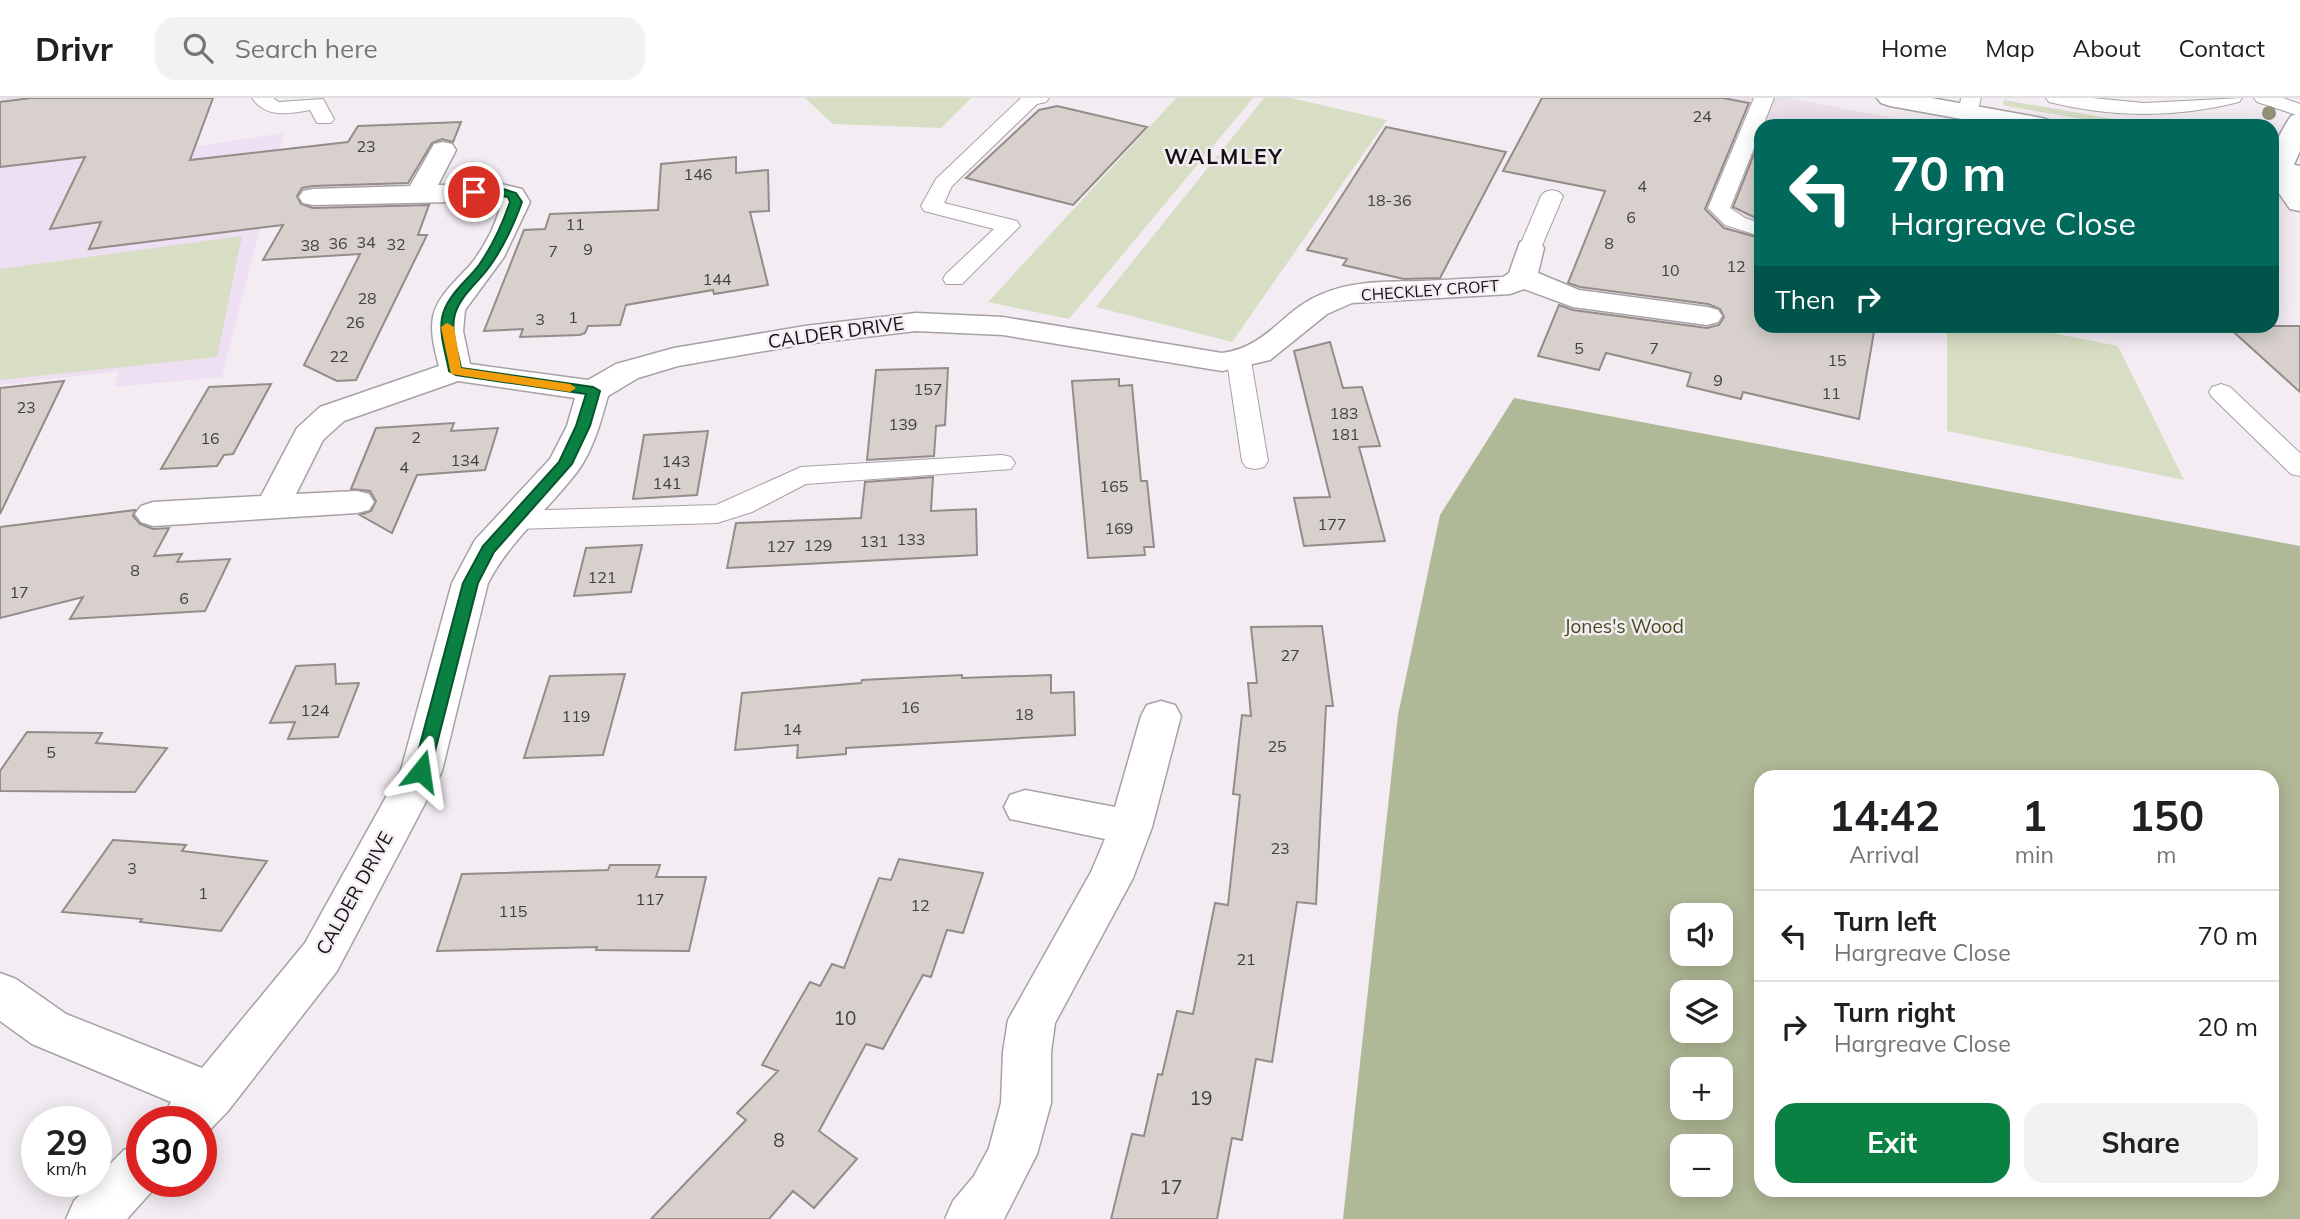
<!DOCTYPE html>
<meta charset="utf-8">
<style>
:root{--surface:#fff;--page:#f2f2f2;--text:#202124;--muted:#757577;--line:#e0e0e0;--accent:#0b8043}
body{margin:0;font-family:Mulish,sans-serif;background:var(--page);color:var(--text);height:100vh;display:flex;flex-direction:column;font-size:26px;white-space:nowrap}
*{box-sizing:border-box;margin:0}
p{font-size:23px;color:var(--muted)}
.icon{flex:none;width:38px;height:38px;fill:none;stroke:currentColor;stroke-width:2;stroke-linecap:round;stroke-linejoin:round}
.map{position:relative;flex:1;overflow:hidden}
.drawer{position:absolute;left:1754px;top:672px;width:525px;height:427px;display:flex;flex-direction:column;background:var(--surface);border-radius:21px;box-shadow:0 4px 18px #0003}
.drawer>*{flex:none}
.top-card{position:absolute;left:1754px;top:21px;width:525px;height:214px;border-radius:21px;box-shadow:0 4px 18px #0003;background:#00695c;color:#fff;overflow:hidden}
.buttons{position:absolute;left:1670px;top:805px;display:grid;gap:14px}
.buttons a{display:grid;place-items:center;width:63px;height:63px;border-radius:14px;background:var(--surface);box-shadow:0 4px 18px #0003;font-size:35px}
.speed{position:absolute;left:21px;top:1008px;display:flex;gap:14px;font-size:35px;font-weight:700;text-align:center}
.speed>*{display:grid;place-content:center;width:91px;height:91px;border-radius:50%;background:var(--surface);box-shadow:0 4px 18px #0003;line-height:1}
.speed small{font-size:18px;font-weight:400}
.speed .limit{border:10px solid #d22;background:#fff;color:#111}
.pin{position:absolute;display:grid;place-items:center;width:60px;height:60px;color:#fff;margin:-30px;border:4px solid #fff;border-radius:50%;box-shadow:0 2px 7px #0007}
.me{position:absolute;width:77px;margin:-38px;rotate:15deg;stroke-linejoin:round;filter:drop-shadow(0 0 5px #0008)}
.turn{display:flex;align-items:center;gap:24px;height:147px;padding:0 21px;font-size:32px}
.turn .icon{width:91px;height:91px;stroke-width:2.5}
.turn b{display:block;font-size:49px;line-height:60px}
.then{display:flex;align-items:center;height:66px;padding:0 21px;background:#0003;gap:14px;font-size:26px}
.eta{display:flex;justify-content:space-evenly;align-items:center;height:119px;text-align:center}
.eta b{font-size:42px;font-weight:700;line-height:49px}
.action{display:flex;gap:14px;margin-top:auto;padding:14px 21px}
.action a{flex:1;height:80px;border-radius:21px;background:var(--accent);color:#fff;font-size:28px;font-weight:700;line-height:80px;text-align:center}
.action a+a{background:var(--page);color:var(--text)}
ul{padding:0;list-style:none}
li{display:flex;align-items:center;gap:21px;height:91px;padding:0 21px;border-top:2px solid var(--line)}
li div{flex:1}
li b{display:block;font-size:26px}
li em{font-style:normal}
header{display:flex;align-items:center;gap:42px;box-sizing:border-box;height:98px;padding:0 35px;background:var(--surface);border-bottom:2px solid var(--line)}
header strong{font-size:33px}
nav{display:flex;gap:38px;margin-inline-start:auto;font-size:24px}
.search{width:490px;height:63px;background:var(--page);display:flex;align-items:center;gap:18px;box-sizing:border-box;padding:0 24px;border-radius:21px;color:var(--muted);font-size:26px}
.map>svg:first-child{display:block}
.built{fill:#ebdfea}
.education{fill:#efdff2}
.green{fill:#d7dec4}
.forest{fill:#b0b997;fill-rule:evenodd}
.building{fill:#d7d0cc;stroke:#938c88;stroke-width:2}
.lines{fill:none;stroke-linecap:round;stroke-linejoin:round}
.service-casing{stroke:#a7a1a6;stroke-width:2}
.minor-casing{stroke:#a7a1a6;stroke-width:3}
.tertiary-casing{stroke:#a7a1a6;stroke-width:3}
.secondary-casing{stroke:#a7a1a6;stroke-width:3}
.service{fill:#fff;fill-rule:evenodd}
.minor{fill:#fff;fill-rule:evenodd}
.tertiary{fill:#fff;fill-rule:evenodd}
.secondary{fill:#fff;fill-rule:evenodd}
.tree{fill:#929479}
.route{fill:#0b8043;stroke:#07532c;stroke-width:2}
.slow{fill:#f59e0b}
.labels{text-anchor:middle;stroke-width:5;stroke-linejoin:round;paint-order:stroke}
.number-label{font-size:16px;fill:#434040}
.far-street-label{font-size:16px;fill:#121012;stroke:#f3edf3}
.street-label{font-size:19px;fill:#121012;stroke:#f3edf3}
.park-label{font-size:19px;fill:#424c16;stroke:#f3edf3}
.near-number-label{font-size:19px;fill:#434040}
.far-district-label{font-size:21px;font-weight:bold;letter-spacing:2px;fill:#121012;stroke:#f3edf3}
</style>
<header>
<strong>Drivr</strong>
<div class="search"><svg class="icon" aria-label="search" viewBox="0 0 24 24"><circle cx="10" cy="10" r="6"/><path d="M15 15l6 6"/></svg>Search here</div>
<nav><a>Home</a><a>Map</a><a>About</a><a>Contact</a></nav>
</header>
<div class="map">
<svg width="2300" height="1121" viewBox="0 0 2300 1121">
<rect width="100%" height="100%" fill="#f3edf3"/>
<!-- built -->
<path class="built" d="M1717,0H1788L1935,28H1760V140L1691,126Z"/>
<!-- education -->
<path class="education" d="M0,0H207L193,49L284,35L222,279L114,289L119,273L0,287Z"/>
<!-- green -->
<path class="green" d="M805,0H971L941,30L833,26Z
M1176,0H1253L1069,221L988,204Z
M1264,0H1291L1387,22L1232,244L1096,209Z
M2004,2L2148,27L2149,28H2124L2006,8L2003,6Z
M242,138L217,259L0,282V171Z
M1947,228H2017L2118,248L2184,382L1947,333Z"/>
<!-- forest -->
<path class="forest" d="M1514,300L2300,448V1121H1343L1398,617L1440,417ZM1760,679H2272V1092H1760ZM1682,817H1720V856H1682ZM1682,894H1720V933H1682ZM1682,971H1720V1010H1682ZM1720,1048V1087H1682V1048Z"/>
<!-- building -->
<path class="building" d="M31,0H213L190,62L348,44L358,28L461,24L453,44L442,41L432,45L408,85L313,88L302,90L297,98L301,106L313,110L429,107L418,137H427L356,282L337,283L304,267L360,156L263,162L283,127L89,151L101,124L50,131L85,59L0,69V4Z
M1542,0H1723L1749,5L1705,111L1724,130L1760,140V228H1875L1859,321L1743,294L1741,301L1687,288L1691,275L1606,255L1599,272L1538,258L1559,207L1573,212L1707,230L1719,227L1724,219L1720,211L1708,206L1580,189L1568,185L1605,93L1503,73Z
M1057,8L1147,29L1073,107L966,80L1039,12Z
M1386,29L1506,54L1440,180L1404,181L1343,167L1347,161L1307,152Z
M1760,41V122L1733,109Z
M736,59V75L768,72L769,113L750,114L768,187L714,196L713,192L626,207L620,227L588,228L585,235L580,237L520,239L523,231L484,233L524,132L545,131L550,116L658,112L661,66Z
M2227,228H2300V294Z
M1330,244L1343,290L1362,289L1380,348L1359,349L1385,443L1304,448L1294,400L1330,399L1294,253Z
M948,270L945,327L936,328L934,358L867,362L876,272Z
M1119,281V288L1132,287L1141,383H1147L1154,449H1144L1145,457L1088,460L1072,283Z
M64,283L0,416V290Z
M271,286L233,356L224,357L217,368L161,371L209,289Z
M454,325L451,333L498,330L485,372L417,377L392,435L360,417L371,413L376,403L370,393L351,391L376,330Z
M708,333L697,397L633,401L644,337Z
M933,379L931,413L976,411L977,457L727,470L736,425L861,420L865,384Z
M135,412L133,418L140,426L153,431L169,430L154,458L182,456L177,464L230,461L205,513L70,521L83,499L0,520V429Z
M642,447L631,494L574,498L586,450Z
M1322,528L1333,608H1326L1316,806L1297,804L1272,964L1256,961L1242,1042L1232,1040L1217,1121H1111L1132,1036L1144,1038L1158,976L1162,977L1177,913L1193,916L1215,805L1228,807L1240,697L1233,696L1242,617L1251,618L1248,585H1257L1251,529Z
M335,566L336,586L359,585L338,639L288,641L295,624L270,625L296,568Z
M625,576L603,657L524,660L550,578Z
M962,577V580L1051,577V595L1074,594L1075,637L846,650V656L797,660L798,647L735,652L742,595L861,585L862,582Z
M27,634L102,635L96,645L167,650L135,694L0,693V673Z
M113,742L186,747L182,753L267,763L221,833L140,824L142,821L62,814Z
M899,761L983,775L963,835L947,832L931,879L923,877L883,951L866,946L819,1033L857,1061L814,1110L793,1093L769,1121H651L746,1022L737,1015L778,973L762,967L810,884L820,888L832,866L844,870L879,780L891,782Z
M610,767H660L656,779H706L689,853L596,852L597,849L437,853L462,776L608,772Z"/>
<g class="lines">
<defs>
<path id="service" d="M252,0H273L279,4L323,1L334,21L331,25H317L310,12C288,16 266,20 252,0Z
M1021,0H1049L1046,4L1037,6L952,88L944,105L1017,123L1020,128L962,186H946L943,181L946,176L994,131L924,113L921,108L936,81Z
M1754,0H1774L1730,110L1745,120L1760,125V138L1725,127L1708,110Z
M1961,0H1981L1976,19H1962L1959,15Z
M2046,0H2092L2144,5L2242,0L2239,4C2176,20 2113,20 2049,4Z
M2254,0H2283L2300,6V18L2257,4Z
M1552,92L1559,94L1563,98L1541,150L1538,155H1522L1519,150L1541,98L1545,94Z
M1239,256L1248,258L1251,263L1268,363L1264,369L1255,371L1246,369L1242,363L1227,263L1230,258Z
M2221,286L2230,289L2300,355V378L2291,376L2212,299L2209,294L2212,289Z
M1002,357L1011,359L1015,365L1011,371L806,386L752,414L717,425L515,431L505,428L501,422L505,416L515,413L716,407L801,369Z"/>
<path id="minor" d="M443,44L452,46L456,52L438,87L501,86L522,91L530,104L504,159L465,212L463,233L470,266L588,282L616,266L674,250L805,228L916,215L1003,219L1222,255C1268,249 1282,212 1322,196C1354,182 1389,184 1422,183C1449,182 1476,180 1503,179L1509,175L1520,144L1530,141L1540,144L1544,150L1538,175L1579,192L1707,209L1718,212L1722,218L1718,224L1707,227L1573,209L1524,191L1510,196L1352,205L1327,216L1270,262L1222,273L1003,237L916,233L805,246L678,268L638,280L608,298C601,323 593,353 577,374C547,413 512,440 488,485L442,673L337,873L228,1013L201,1041V1024H160L171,1004L32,946L0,923V875L16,881L66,916L202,970L305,845L401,672L452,485L475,442L550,361L567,328L575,300L458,283L344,323L323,342L296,396L357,393L369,396L374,404L369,412L357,415L153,428L141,424L135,416L141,408L153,404L261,398L297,330L320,309L439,268C435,253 430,235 433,219C437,198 457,182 471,166C484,150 499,122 501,103L313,107L303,105L299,99L303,93L313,91L410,88L434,46Z
M1161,603L1175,607L1181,618L1152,729L1133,780L1055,925L1051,954V1005L1037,1056L1004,1121H945L953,1103L974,1078L989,1050L1001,1005L1003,954L1008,922L1091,774L1105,741L1010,721L1004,709L1010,697L1025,692L1115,709L1141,618L1147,607Z
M142,1045V1083H161L127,1121H66L74,1103L93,1083H96V1080L124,1052Z"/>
<path id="tertiary" d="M2300,15V53L2292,71L2300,83V113L2290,111C2284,102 2275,91 2272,82C2265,62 2280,34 2291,18Z"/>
<path id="secondary" d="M1877,0H1931L2042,20L2051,23L2055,28H2000L1890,8L1881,5Z
M2272,62L2300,68V84L2272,78Z"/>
</defs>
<!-- service casing -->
<use href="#service" class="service-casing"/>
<!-- minor casing -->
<use href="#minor" class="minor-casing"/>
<!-- tertiary casing -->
<use href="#tertiary" class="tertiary-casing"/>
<!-- secondary casing -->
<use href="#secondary" class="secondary-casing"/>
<!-- service -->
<use href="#service" class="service"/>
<!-- minor -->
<use href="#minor" class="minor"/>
<!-- tertiary -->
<use href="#tertiary" class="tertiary"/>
<!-- secondary -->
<use href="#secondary" class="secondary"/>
</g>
<!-- trees -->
<circle class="tree" cx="2269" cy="15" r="7"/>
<!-- route -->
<path class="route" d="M500,90L516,95L522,104C513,129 503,151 487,172C476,186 460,199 455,216C450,233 458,254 461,270L593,289L600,293L590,328L572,366L494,454L478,485L430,673L427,678H415L413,673L463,485L483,448L559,364L576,328L586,296L456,277L449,273C446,256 439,237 442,220C446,198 466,184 479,167C493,147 502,127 510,104L508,99C495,96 478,101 468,94L474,91Z"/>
<!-- slow -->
<path class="slow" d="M447,225L454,229L461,270L570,286L576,290L570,294L451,276L441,229Z"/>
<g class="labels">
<!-- number labels -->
<g class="number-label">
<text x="1702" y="24">24</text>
<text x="366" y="54">23</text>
<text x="698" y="82">146</text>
<text x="1642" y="94">4</text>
<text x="1389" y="108">18-36</text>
<text x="1631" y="125">6</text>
<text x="575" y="132">11</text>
<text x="366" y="150">34</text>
<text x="338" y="151">36</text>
<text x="1609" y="151">8</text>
<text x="396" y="152">32</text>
<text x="310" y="153">38</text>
<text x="588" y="157">9</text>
<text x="553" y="159">7</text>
<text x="1736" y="174">12</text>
<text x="1670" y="178">10</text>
<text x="717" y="187">144</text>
<text x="367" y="206">28</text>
<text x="573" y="225">1</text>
<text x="540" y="227">3</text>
<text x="355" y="230">26</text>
<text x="1579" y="256">5</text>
<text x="1654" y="256">7</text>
<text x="339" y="264">22</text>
<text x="1837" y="268">15</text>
<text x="1718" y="288">9</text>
<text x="928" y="297">157</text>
<text x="1831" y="301">11</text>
<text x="26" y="315">23</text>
<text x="1344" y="321">183</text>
<text x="903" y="332">139</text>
<text x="1345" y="342">181</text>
<text x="416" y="345">2</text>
<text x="210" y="346">16</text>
<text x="465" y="368">134</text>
<text x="676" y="369">143</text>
<text x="404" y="375">4</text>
<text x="667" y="391">141</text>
<text x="1114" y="394">165</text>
<text x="1332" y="432">177</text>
<text x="1119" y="436">169</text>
<text x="911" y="447">133</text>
<text x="874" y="449">131</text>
<text x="818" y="453">129</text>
<text x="781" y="454">127</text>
<text x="135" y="478">8</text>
<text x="602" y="485">121</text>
<text x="19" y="500">17</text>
<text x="184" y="506">6</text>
<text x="1290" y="563">27</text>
<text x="910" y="615">16</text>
<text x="315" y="618">124</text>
<text x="1024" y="622">18</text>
<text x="576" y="624">119</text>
<text x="792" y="637">14</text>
<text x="1277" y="654">25</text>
<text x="51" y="660">5</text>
<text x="1280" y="756">23</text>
<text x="132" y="776">3</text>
<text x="203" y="801">1</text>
<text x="650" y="807">117</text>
<text x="920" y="813">12</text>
<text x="513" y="819">115</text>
<text x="1246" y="867">21</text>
</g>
<!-- far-street labels -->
<g class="far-street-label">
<text transform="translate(1430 192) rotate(-4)" y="6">CHECKLEY CROFT</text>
</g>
<!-- street labels -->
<g class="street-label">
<text transform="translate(836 234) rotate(-8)" y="7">CALDER DRIVE</text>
<text transform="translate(354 795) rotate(-61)" y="7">CALDER DRIVE</text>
</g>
<!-- park labels -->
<g class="park-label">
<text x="1624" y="535">Jones's Wood</text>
</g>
<!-- near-number labels -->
<g class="near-number-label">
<text x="845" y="927">10</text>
<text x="1201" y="1007">19</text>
<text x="779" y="1049">8</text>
<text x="1171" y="1096">17</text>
</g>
<!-- far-district labels -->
<g class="far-district-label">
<text x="1224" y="66">WALMLEY</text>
</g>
</g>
</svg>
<div class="buttons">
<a><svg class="icon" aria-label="sound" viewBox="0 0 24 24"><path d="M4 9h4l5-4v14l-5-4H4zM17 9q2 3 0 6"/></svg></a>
<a><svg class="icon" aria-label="layers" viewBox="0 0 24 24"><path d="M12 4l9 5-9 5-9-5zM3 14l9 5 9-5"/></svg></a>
<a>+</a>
<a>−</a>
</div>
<div class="speed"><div>29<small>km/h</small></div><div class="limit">30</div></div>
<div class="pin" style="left:474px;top:94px;background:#d93025"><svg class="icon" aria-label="arrive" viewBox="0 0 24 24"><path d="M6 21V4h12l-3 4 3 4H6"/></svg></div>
<svg class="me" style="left:421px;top:673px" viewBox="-20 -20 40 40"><path d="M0-17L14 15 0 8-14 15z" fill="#0b8043" stroke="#fff" stroke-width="4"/></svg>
<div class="top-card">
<div class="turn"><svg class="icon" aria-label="left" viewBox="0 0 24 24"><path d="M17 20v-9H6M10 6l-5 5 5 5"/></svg><div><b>70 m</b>Hargreave Close</div></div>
<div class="then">Then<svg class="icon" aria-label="right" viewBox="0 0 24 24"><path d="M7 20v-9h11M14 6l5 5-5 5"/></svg></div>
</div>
<section class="drawer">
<div class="eta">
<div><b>14:42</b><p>Arrival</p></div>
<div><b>1</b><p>min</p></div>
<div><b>150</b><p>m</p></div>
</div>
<ul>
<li><svg class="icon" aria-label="left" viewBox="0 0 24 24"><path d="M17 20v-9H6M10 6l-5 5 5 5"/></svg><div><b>Turn left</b><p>Hargreave Close</p></div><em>70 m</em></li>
<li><svg class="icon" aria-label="right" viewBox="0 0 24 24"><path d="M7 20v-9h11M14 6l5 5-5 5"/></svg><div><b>Turn right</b><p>Hargreave Close</p></div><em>20 m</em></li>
</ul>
<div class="action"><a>Exit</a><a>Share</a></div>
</section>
</div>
